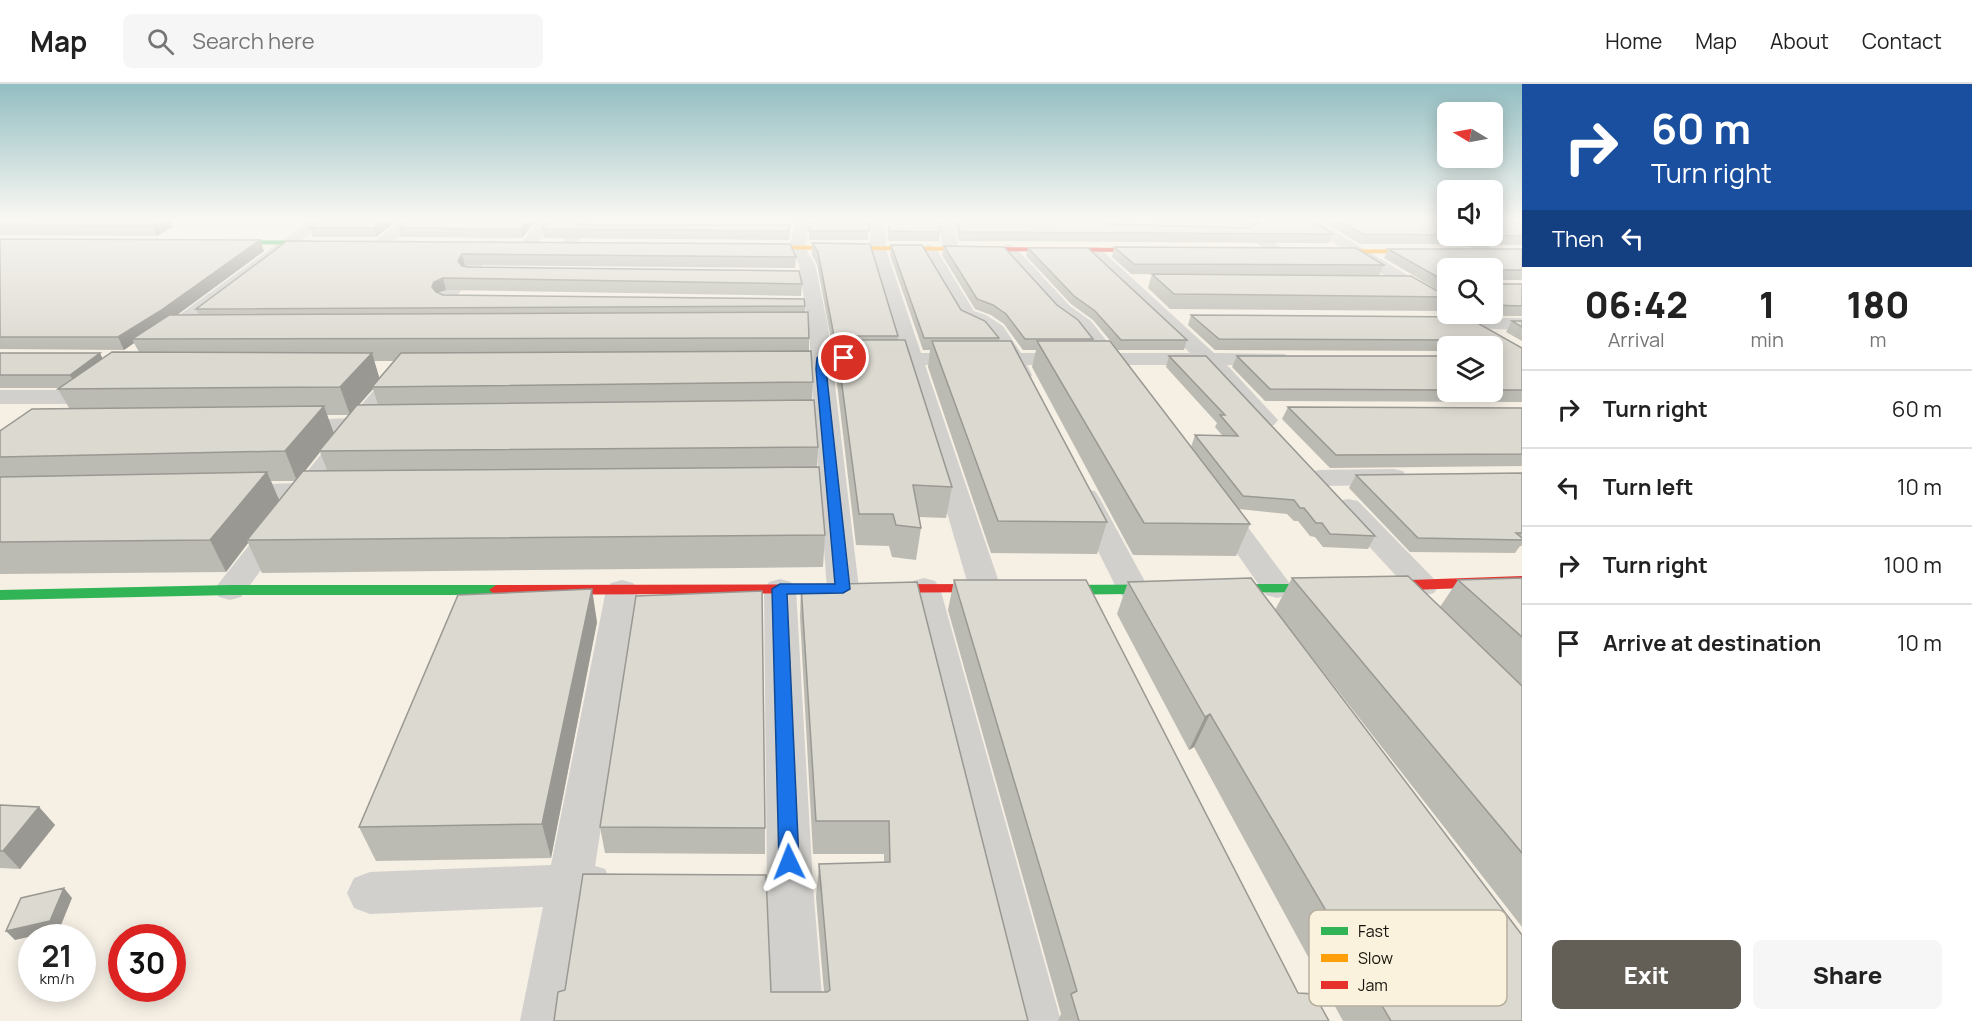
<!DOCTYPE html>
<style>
:root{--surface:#fff;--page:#f6f6f6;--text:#222;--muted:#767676;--line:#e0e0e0;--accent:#635f57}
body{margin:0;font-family:Manrope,sans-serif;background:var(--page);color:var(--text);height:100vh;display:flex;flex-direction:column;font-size:22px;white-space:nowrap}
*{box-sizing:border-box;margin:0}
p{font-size:20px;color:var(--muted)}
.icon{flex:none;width:33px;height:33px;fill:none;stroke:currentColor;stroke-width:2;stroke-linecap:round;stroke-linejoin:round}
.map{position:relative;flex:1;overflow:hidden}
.sheet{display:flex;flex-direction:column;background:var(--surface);width:450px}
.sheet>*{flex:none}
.banner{background:#1a4fa0;color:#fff;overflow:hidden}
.needle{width:39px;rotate:280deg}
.tools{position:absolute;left:1437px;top:18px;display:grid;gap:12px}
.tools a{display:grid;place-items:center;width:66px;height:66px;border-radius:9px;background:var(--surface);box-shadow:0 3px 15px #0003;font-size:30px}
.speed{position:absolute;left:18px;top:840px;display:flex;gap:12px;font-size:30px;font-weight:700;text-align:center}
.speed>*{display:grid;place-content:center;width:78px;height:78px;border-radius:50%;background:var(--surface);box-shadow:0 3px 15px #0003;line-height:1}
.speed small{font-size:15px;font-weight:400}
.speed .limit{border:9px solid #d22;background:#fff;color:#111}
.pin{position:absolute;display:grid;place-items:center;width:51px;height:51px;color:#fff;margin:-26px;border:3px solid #fff;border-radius:50%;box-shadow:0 2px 6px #0007}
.me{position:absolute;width:66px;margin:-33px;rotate:358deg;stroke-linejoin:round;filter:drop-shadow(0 0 4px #0008)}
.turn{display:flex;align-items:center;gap:21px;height:126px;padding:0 30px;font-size:27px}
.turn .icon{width:78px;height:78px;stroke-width:2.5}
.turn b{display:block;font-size:42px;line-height:51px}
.then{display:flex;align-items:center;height:57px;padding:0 30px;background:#0003;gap:12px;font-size:22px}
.eta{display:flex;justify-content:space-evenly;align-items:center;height:102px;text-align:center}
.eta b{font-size:36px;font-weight:800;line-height:42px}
.button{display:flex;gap:12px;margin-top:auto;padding:12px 30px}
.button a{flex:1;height:69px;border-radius:9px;background:var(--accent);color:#fff;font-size:24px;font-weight:800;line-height:69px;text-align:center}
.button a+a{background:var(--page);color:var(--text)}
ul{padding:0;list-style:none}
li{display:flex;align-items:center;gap:18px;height:78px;padding:0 30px;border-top:2px solid var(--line)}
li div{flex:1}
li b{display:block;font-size:22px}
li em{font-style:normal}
header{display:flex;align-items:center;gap:36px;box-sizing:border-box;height:84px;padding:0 30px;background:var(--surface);border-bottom:2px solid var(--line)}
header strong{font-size:28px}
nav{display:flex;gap:33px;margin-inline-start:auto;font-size:21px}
.search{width:420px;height:54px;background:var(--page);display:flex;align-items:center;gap:15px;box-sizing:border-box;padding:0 21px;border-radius:9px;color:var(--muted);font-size:22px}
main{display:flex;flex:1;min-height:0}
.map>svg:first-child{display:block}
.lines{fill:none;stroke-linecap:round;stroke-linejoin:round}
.street{fill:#d1d0cd;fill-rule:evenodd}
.fast{fill:#30b455;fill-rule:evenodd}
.slow{fill:#ff9f0a;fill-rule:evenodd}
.jam{fill:#e5322d;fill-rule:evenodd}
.wall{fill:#bcbbb3;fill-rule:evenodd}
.shaded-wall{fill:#999892}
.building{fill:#dbd9d0;stroke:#999892;stroke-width:1.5}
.route{fill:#1a73e8;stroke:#114b97;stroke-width:1.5}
.key{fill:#fbf2de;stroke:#b6af9f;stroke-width:1.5}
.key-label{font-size:16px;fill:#15120b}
</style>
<header>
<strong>Map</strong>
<div class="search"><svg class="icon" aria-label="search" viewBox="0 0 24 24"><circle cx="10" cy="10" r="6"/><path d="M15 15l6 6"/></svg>Search here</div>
<nav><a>Home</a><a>Map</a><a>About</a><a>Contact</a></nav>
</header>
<main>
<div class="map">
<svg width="1522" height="937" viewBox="0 0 1522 937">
<rect width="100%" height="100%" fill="#f5efe4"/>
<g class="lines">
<!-- street -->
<path class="street" d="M313,134H330L167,258H153L150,254L153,250Z
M404,134H420L387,163H375L373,160L375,157Z
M541,134H556L533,165H521L519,162Z
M578,134H592L573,165H561L559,162Z
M797,134H811L805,164L815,180L828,242L859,505L854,512L843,515L832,512L827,505L820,411H781L771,409L767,403L771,397L781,395H819L815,342L775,343L767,341L763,336L767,331L814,328L812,292L762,291L759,286L762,281L811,279L809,248L763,246L760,242L763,238L807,236L799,180L789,164Z
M871,134H885L886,165L921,269H1000C994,256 987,246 974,240C968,237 962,237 957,231L920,165L928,160L936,165L974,227L986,231L1003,242L1021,269H1095L1077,245L1056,230L1002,168L1000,165L1008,160L1014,162L1070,222L1091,237L1116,269H1190L1086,169L1084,166L1086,163H1098L1214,269L1285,270L1288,275L1285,280L1277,281H1227L1278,336L1274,341L1266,343L1258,341L1203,281H1127L1130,286L1127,291C1115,294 1111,291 1104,281H1027L1032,291L1029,296L1021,298L1013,296L1006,281H925L1001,504L996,511L985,514L974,511L969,504L904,281L864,280L861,275L864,270L900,269L870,165Z
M939,134H953L958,164L956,167L950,169L942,164Z
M1225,134H1242L1284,166L1282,169H1270Z
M1294,134H1312L1448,215V229L1441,227Z
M1451,152H1470L1498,168L1490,173L1484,171Z
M491,156L499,161L429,245H415L412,241L415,237L485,158Z
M1475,234H1522V246L1468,244L1465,240L1468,236Z
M402,281L410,283L413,288L376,334L391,336L394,341L391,346L364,348L326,399L335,401L339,407L335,413L314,415L241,513L230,516L219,513L214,506L219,499L285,416L235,417L225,415L221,409L225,403L235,401L298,399L338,349H292L283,347L280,342L283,337L350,334L394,283Z
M0,306H82L90,308L93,313L90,318L82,320H0Z
M1394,385L1403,387L1407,393L1403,399L1394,401L1319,402L1310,400L1306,394L1310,388L1319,386Z
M1085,405L1095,407L1099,413L1149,505L1144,512L1133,515L1122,512L1117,505L1071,413L1075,407Z
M1348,415L1358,417L1434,495L1439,502L1434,509L1423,512L1412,509L1338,429L1334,423L1338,417Z
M1219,416L1229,418L1288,497L1293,504L1288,511L1277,514L1266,511L1205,424L1209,418Z
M924,494L935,497L940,504L1061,937H1009L908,504L913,497Z
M780,495L791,498L796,505L813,801L824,937H772L767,801L764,505L769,498Z
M622,496L633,499L638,506L595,782L605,785L612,800L605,815L590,821L572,937H520L543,823L370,830L354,824L347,809L354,794L370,788L551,781L606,506L611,499Z"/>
<!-- fast -->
<path class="fast" d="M216,156L329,157L333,159L329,161L213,160V156Z
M1298,500L1303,502L1305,505L1303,508L1047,511L1040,506L1047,501Z
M230,501H496L503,506L496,511H230L0,516V506Z"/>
<!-- slow -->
<path class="slow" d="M747,161L977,163L981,165L977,167L744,165V161Z
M1317,165L1522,166V170L1314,169L1313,167Z"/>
<!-- jam -->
<path class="jam" d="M977,163L1157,164L1161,166L1157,168L974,167V163Z
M1522,492V502L1298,510L1291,505L1298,500Z
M999,500L1004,502L1006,505L1004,508L496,511L489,506L496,501Z"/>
</g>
<!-- wall -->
<path class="wall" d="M326,134H400L376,153H313L310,144Z
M411,134H538L522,154L401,153L399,144Z
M551,134H795L794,136H579L574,139L578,141H790V150L789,156L544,154L542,145Z
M870,134L868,156H809V147Z
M887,134H939L940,148L939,157H888Z
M954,134H1308L1333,150L1329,159L959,157ZM1111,137L1248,139L1252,143L1250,144L1108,140L1107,139Z
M1316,134H1434L1448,141V152H1465L1461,160H1360Z
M1492,134L1522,140V161H1489L1473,152H1492Z
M95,138L173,143L157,152L0,151V139Z
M0,155L260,156L264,167L177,231H199L196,225L287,157L796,173L795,184L465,181L464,182L802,200L801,212L446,206L437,209L443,211L805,222V228L809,254V267L813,298L812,316L818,363L817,383L825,451L823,483L262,489L248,459L226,488L0,490V347L69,324L58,305L60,304H0V269H100L102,275L139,268L134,259L124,266L0,265ZM374,277H394L379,294ZM373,305L378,321H358ZM327,331H349L334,349ZM320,368L327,386L305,387ZM271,397H295L279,416Z
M812,159L898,252V256L952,403L946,434L919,433L921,444L916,476L892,473L889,462L856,461L835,282V266H833L817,180L812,171Z
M891,161L961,226L999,254V257L1107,438L1097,470L991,469L928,283L930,266H923L890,171Z
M944,162L1057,221L1093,255V257L1191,363L1195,351H1222L1215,343L1217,339L1166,283L1169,272L1375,452L1368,465L1323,463L1315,453L1310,452L1298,437H1294L1287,430L1239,425L1250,440L1236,472L1133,471L1032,283L1036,266H1023L1004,240L991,231L975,225L942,171Z
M1114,163L1384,181L1379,192L1131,190L1112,173Z
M1028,164L1187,256L1184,266H1118L1093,236L1071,220L1026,172Z
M1388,165H1522V196H1495V198L1498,200H1522V232H1479L1474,230H1492V184H1448V212L1384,174Z
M1152,190L1448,213V214L1441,227L1170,225L1148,204Z
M1191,231L1467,233L1522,264V318L1265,317L1232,283L1237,272H1448V308H1492V262H1448V267L1215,266L1188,241Z
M1512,237H1522V257L1506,248Z
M1288,323L1522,324V382L1330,384L1282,335Z
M1522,389V462H1520L1515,469L1410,468L1349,404L1356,391Z
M1292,494L1440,523L1458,496L1522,494V843L1275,526Z
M954,496L1298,909L1329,937H1058L1061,930L948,526Z
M1128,498L1522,937H1343L1194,663L1189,666L1117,530Z
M801,501L1028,937L771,908H824L816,813L819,780L884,778V770H813L800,533Z
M597,538L551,774L376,777L359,743Z
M0,721L39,723L55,741L20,785L0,784Z
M600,743L765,744V770L605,769Z"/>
<!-- shaded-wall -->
<path class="shaded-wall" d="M167,134H169L173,143L157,152L152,142Z
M387,134H400L376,153L374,144Z
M530,134H538L522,154L521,145Z
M568,134H579V136L569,142Z
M1104,134H1112L1111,137L1101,144L1103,135Z
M260,156L264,167L166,239L132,255L134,259L124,266L118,253Z
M462,170L465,181L460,188L458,177Z
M443,194L446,206L437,209L435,215L432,203L434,198Z
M100,269L106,282L77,304L70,291Z
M372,269L380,296L372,303L373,305L350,331L340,303Z
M324,322L334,350L319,367L320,368L297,397L285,367Z
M267,388L280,418L247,456L248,459L226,488L210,456Z
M592,505L597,538L551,774L542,740Z
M1210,630L1194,663L1189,666L1205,633Z
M39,723L55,741L20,785L3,767Z
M64,804L72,814L59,846L15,856L6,847Z"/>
<!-- building -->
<path class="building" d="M104,134H167L152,142L0,141V139L25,140L34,136L95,138Z
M326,134H387L374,144H310Z
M411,134H530L521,145L399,144Z
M551,134H568L578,141H790L789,147L542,145Z
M812,134H869V147H809Z
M888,134H939L940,148L889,147Z
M957,134H1104L1103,135L1108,140L1250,144L1260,138L1256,134H1308L1333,150L960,148Z
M1334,134H1434L1448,141V151L1363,150Z
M1492,134H1508L1522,140V152L1494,151L1492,150Z
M0,155L260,156L160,227L118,253H0Z
M287,157L790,160L796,173L462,170L458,177L462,182L469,183L799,187L802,200L443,194L434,198L432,203L436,208L443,211L804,215L805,222L196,225Z
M812,159L870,160L898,252H834L818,168Z
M891,161H922L961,226L985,237L999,254H924Z
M944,162L1004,163L1057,221L1078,236L1093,255H1025L1006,230L993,221L977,215Z
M1114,163L1356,164L1384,181L1134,180Z
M1028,164H1088L1187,256H1121L1095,227L1074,212Z
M1388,165H1522V186H1497L1495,188V198L1498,200H1522V222L1492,221V184H1448V199Z
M1152,190L1411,192L1448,213L1174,210Z
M808,228L809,254L132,255L169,231Z
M1191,231L1467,233L1522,264V306H1492V262H1456V258L1454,256L1219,255Z
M1512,237H1522V243Z
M836,256H905L952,403L913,401L921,444L896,441L893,430H859Z
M932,257H1011L1107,438L998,437Z
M1037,257H1110L1250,440L1144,439Z
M811,267L813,298L372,303L401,269Z
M112,268L372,269L340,303L58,305Z
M0,269H100L70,291H0Z
M1169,272H1206L1375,452L1330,450L1322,439H1316L1304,424H1300L1294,416L1243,412L1195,351L1238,352L1220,331H1225Z
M1237,272H1448V306L1270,305Z
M814,316L818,363L319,367L357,321Z
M324,322L285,367L0,373V347L32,325Z
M1288,323L1522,324V370L1336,371Z
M819,383L825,451L247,456L303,387Z
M267,388L210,456L0,458V393Z
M1522,389V449H1516L1522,454V456L1418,454L1356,391Z
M1408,492L1522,602V769L1292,494Z
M1251,494L1522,851V937H1391L1210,630L1205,633L1128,498Z
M1522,494V553L1458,496Z
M954,496H1086L1298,909L1314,910L1329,937H1079L1071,910L1077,907Z
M917,498L1028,937H554L558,908L565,906L583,790L766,791L771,908H827L830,906L819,780L890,778L889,737H816L801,501Z
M592,505L542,740L359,743L458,511Z
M762,507L765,744L600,743L636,512Z
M0,721L39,723L3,767H0Z
M64,804L50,837L6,847L21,814Z"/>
<!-- sky -->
<linearGradient id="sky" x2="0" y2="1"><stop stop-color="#93bec2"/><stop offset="0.51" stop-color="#faf8f3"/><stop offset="1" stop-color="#faf8f3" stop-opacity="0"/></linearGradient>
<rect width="1522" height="265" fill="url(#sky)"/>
<!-- route -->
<path class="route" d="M821,271H844L849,274L844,277H826V285L850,505L843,509L787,510L799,778L796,785L789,787L782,785L779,778L772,505L780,500H835L816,285L817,274Z"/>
<!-- legend -->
<rect x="1309" y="826" width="198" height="96" rx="9" class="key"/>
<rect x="1321" y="843" width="27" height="8" fill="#30b455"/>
<rect x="1321" y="870" width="27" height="8" fill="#ff9f0a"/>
<rect x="1321" y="897" width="27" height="8" fill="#e5322d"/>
<g class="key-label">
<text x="1358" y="853">Fast</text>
<text x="1358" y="880">Slow</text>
<text x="1358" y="907">Jam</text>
</g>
</svg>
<div class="tools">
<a><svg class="needle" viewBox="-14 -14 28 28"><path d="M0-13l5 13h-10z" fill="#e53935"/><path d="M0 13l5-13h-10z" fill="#767676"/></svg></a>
<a><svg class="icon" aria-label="sound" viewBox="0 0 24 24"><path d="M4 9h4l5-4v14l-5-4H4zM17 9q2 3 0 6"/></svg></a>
<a><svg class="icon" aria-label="search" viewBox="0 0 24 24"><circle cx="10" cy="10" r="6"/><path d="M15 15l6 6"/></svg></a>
<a><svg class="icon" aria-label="layers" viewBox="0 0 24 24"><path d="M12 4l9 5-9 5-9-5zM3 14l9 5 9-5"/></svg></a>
</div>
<div class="speed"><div>21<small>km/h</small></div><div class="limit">30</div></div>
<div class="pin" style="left:844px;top:274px;background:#d93025"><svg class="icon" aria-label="arrive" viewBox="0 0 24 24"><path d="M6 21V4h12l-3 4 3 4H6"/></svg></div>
<svg class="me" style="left:789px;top:778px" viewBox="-20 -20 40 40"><path d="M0-17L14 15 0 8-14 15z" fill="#1a73e8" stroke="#fff" stroke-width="4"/></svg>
</div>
<section class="sheet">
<div class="banner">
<div class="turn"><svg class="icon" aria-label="right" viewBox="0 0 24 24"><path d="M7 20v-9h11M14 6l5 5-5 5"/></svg><div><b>60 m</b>Turn right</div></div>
<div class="then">Then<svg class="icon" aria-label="left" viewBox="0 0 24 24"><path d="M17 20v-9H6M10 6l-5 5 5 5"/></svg></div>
</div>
<div class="eta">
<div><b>06:42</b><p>Arrival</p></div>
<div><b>1</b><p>min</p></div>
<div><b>180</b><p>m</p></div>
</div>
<ul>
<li><svg class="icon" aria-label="right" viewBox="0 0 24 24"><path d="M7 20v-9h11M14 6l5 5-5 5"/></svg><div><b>Turn right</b></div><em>60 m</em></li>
<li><svg class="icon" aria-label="left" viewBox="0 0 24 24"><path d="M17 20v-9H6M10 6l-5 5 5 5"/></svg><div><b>Turn left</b></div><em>10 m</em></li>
<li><svg class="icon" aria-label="right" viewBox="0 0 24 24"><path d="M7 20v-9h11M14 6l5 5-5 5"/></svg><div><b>Turn right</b></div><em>100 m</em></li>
<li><svg class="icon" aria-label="arrive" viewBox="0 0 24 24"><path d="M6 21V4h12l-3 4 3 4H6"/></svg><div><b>Arrive at destination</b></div><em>10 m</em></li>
</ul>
<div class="button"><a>Exit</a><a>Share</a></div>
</section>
</main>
